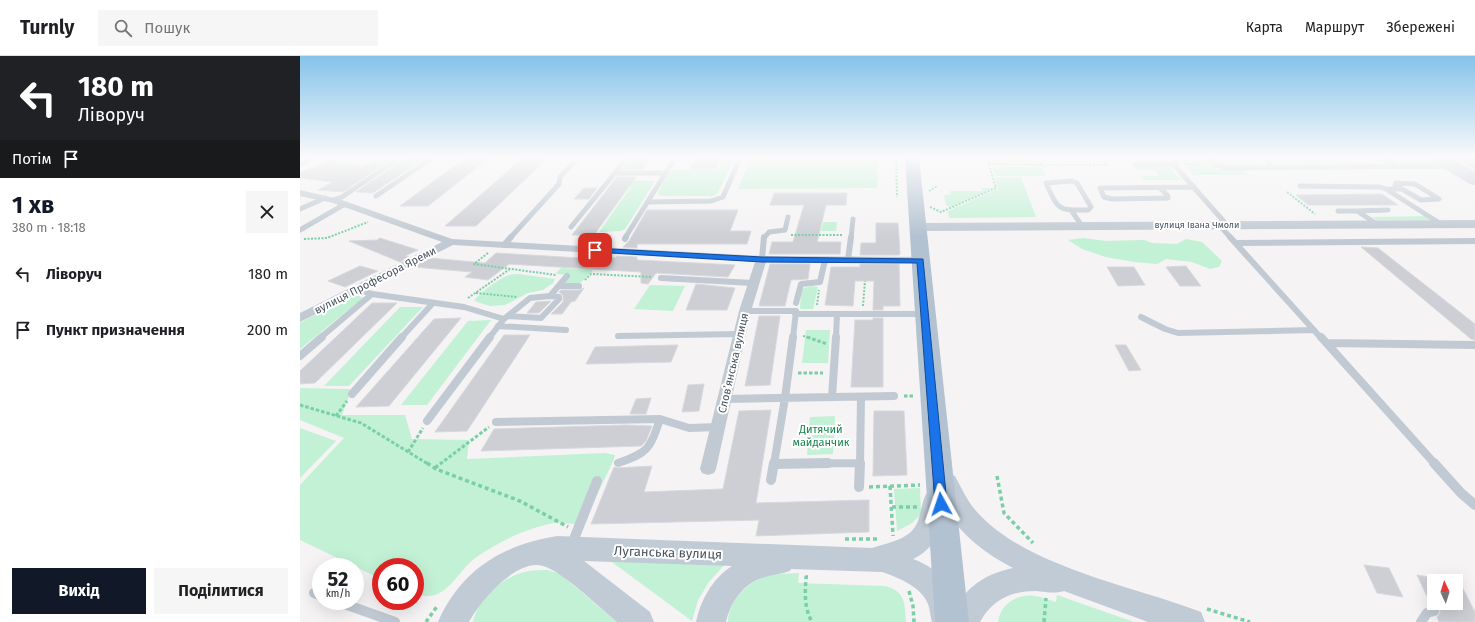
<!DOCTYPE html>
<html lang="uk">
<meta charset="utf-8">
<style>
:root{--surface:#fff;--page:#f6f6f6;--text:#202124;--muted:#757577;--line:#e0e0e0;--accent:#111827}
body{margin:0;font-family:"Fira Sans",sans-serif;background:var(--page);color:var(--text);height:100vh;display:flex;flex-direction:column;font-size:15px;white-space:nowrap}
*{box-sizing:border-box;margin:0}
p{font-size:13px;color:var(--muted)}
.icon{flex:none;width:22px;height:22px;fill:none;stroke:currentColor;stroke-width:2;stroke-linecap:round;stroke-linejoin:round}
.map{position:relative;flex:1;overflow:hidden}
.details{display:flex;flex-direction:column;background:var(--surface);width:300px}
.details>*{flex:none}
.hud{background:#202124;color:#fff;overflow:hidden}
.needle{width:26px;rotate:356deg}
.buttons{position:absolute;left:1127px;top:518px;display:grid;gap:8px}
.buttons a{display:grid;place-items:center;width:36px;height:36px;border-radius:0px;background:var(--surface);box-shadow:0 4px 16px #0002;font-size:20px}
.speed{position:absolute;left:12px;top:502px;display:flex;gap:8px;font-size:20px;font-weight:700;text-align:center}
.speed>*{display:grid;place-content:center;width:52px;height:52px;border-radius:50%;background:var(--surface);box-shadow:0 4px 16px #0002;line-height:1}
.speed small{font-size:10px;font-weight:400}
.speed .limit{border:6px solid #d22;background:#fff;color:#111}
.pin{position:absolute;display:grid;place-items:center;width:34px;height:34px;color:#fff;margin:-17px;border-radius:8px;box-shadow:0 2px 6px #0006}
.me{position:absolute;width:44px;margin:-22px;rotate:355deg;stroke-linejoin:round;filter:drop-shadow(0 0 3px #0008)}
.turn{display:flex;align-items:center;gap:14px;height:84px;padding:0 12px;font-size:18px}
.turn .icon{width:52px;height:52px;stroke-width:2.5}
.turn b{display:block;font-size:28px;line-height:34px}
.then{display:flex;align-items:center;height:38px;padding:0 12px;background:#0003;gap:8px;font-size:15px}
.round{display:grid;place-items:center;flex:none;width:42px;height:42px;border-radius:0px;background:var(--page)}
.overview{display:flex;align-items:center;justify-content:space-between;height:68px;padding:0 12px}
h1{font-size:24px;font-weight:700;line-height:30px;color:var(--accent)}
.button{display:flex;gap:8px;margin-top:auto;padding:8px 12px}
.button a{flex:1;height:46px;border-radius:0px;background:var(--accent);color:#fff;font-size:16px;font-weight:700;line-height:46px;text-align:center}
.button a+a{background:var(--page);color:var(--text)}
ul{padding:0;list-style:none}
li{display:flex;align-items:center;gap:12px;height:56px;padding:0 12px}
li div{flex:1}
li b{display:block;font-size:15px}
li em{font-style:normal}
header{display:flex;align-items:center;gap:24px;box-sizing:border-box;height:56px;padding:0 20px;background:var(--surface);border-bottom:1px solid var(--line)}
header strong{font-size:19px}
nav{display:flex;gap:22px;margin-inline-start:auto;font-size:14px}
.search{width:280px;height:36px;background:var(--page);display:flex;align-items:center;gap:10px;box-sizing:border-box;padding:0 14px;border-radius:0px;color:var(--muted);font-size:15px}
main{display:flex;flex:1;min-height:0}
.map>svg:first-child{display:block}
.green{fill:#c3f1d5}
.building{fill:#cdcfd5;stroke:#d7d9de}
.lines{fill:none;stroke-linecap:round;stroke-linejoin:round}
.path-far2{stroke:#7ad0a6;stroke-width:2;stroke-dasharray:2 1.5;stroke-linecap:butt}
.path-far1{stroke:#7ad0a6;stroke-width:3;stroke-dasharray:3.5 2;stroke-linecap:butt}
.path{stroke:#7ad0a6;stroke-width:3.5;stroke-dasharray:4 3;stroke-linecap:butt}
.service-far3{stroke:#c1cad2;stroke-width:5}
.service-far2{stroke:#c1cad2;stroke-width:6}
.service-far1{stroke:#c1cad2;stroke-width:8}
.service{stroke:#c1cad2;stroke-width:10}
.minor{fill:#c1cad2;fill-rule:evenodd}
.tertiary{fill:#c1cad2;fill-rule:evenodd}
.secondary{fill:#c1cbd6;fill-rule:evenodd}
.primary{fill:#b3c2d1;fill-rule:evenodd}
.route{fill:#1a73e8;stroke:#114b97}
.labels{text-anchor:middle;stroke-width:4;stroke-linejoin:round;paint-order:stroke}
.far-street-label{font-size:9px;fill:#4a5661;stroke:#fff}
.street-label{font-size:11px;fill:#4a5661;stroke:#fff}
.park-label{font-size:11px;fill:#17864f;stroke:#fff}
.near-street-label{font-size:13px;fill:#4a5661;stroke:#fff}
</style>
<header>
<strong>Turnly</strong>
<div class="search"><svg class="icon" aria-label="search" viewBox="0 0 24 24"><circle cx="10" cy="10" r="6"/><path d="M15 15l6 6"/></svg>Пошук</div>
<nav><a>Карта</a><a>Маршрут</a><a>Збережені</a></nav>
</header>
<main>
<section class="details">
<div class="hud">
<div class="turn"><svg class="icon" aria-label="left" viewBox="0 0 24 24"><path d="M17 20v-9H6M10 6l-5 5 5 5"/></svg><div><b>180 m</b>Ліворуч</div></div>
<div class="then">Потім<svg class="icon" aria-label="arrive" viewBox="0 0 24 24"><path d="M6 21V4h12l-3 4 3 4H6"/></svg></div>
</div>
<div class="overview"><div><h1>1 хв</h1><p>380 m · 18:18</p></div><a class="round"><svg class="icon" aria-label="close" viewBox="0 0 24 24"><path d="M6 6l12 12M18 6L6 18"/></svg></a></div>
<ul>
<li><svg class="icon" aria-label="left" viewBox="0 0 24 24"><path d="M17 20v-9H6M10 6l-5 5 5 5"/></svg><div><b>Ліворуч</b></div><em>180 m</em></li>
<li><svg class="icon" aria-label="arrive" viewBox="0 0 24 24"><path d="M6 21V4h12l-3 4 3 4H6"/></svg><div><b>Пункт призначення</b></div><em>200 m</em></li>
</ul>
<div class="button"><a>Вихід</a><a>Поділитися</a></div>
</section>
<div class="map">
<svg width="1175" height="566" viewBox="0 0 1175 566">
<rect width="100%" height="100%" fill="#f5f3f3"/>
<!-- green -->
<path class="green" d="M424,102H434L418,137L412,140H361L358,137L370,114H418Z
M450,102H578L577,132L438,133Z
M689,102H723L725,106H691Z
M878,102H906L917,113L939,114L948,119H894Z
M929,102H951L958,109L929,110L917,107L921,103Z
M966,102H1034L1041,106L1070,107L1072,108L981,109L972,107Z
M1078,102H1124L1128,105L1129,108H1082L1078,107L1085,106Z
M832,109H868L881,124H844L841,120H859L855,115L836,114Z
M692,111H741L745,120H695Z
M721,121L736,161L649,162L648,155L698,133L695,122Z
M319,124L355,125L325,173L320,175L299,176L331,131H311Z
M682,132H694L651,151L646,149L644,139L651,138L650,135H682Z
M1126,160L1130,164H1077L1072,161Z
M523,166H537L536,175H521Z
M783,182L806,185L844,184L852,187L877,188L886,183L902,186L922,205L919,211L910,213L892,206L866,203L857,208L834,206L806,201L782,193L768,184Z
M261,212L292,214V216L279,228L265,227L268,219L257,218L256,217Z
M219,218L255,223L253,227L243,234L228,237L205,249L190,250L174,245C179,237 200,222 209,219C212,218 216,218 219,218Z
M350,229L385,230L373,255L334,253Z
M512,230L518,231L513,253H500L501,235L504,232Z
M58,239L63,242L0,293V267L49,240Z
M100,251H123L49,330H24Z
M191,264L127,349H101L168,265Z
M506,274H530L528,307H502Z
M0,332L49,333L51,335L42,359H105L112,383L169,384L167,403L305,397L315,399L314,403L290,454L275,468C268,468 260,466 254,467C227,472 200,485 178,500C156,514 148,549 115,538V511H81V523L0,484V429L44,382L0,364Z
M535,360L533,398L507,399L510,361Z
M0,372L36,385L0,422Z
M620,432L621,458L612,467L597,475L594,433Z
M305,501L426,507L409,526L398,544L392,565Z
M248,514L260,518L317,566H173C178,541 205,519 229,515C235,514 241,514 248,514Z
M499,517L498,527L584,530C605,534 605,547 606,566H428C428,545 448,525 468,520C478,517 489,518 499,517Z
M757,539L834,566H698C700,548 718,537 735,540C742,541 749,544 756,546Z"/>
<!-- building -->
<path class="building" d="M109,102H125L73,137L56,136L97,108L99,104H106Z
M165,102H189L128,150H100Z
M223,102H248L176,170H145Z
M332,102H350L342,113H323Z
M396,102H421L415,113H390Z
M1154,102H1175V113Z
M74,104H90L43,136L18,134L33,126L0,122V116L32,105L63,111Z
M317,121H336L294,179H272Z
M284,132H297L289,143H274Z
M474,137H547L546,149H526L517,186H541L540,198H469L472,186H493L504,149H470Z
M1082,138L1098,149H1008L996,139Z
M347,154H438L430,175H451L447,188H337V192L323,191L329,185Z
M576,167H598L600,198L599,199H560L561,187H576Z
M79,182L83,183L118,194L105,200L109,201L100,206L49,185L78,184Z
M1061,191L1078,192L1175,268V284L1171,283Z
M196,197L280,202L281,200L316,202L317,200L337,201V204L435,209L428,221L356,217L348,228L341,227V216L209,208L188,224L165,221L172,216L113,211L130,202L185,207Z
M470,208H510L508,223L491,224L485,250H459Z
M560,208H599L600,250H583V254H573L574,225H555L553,250L525,249L531,211H560Z
M60,210L78,215L45,231L28,225Z
M886,210L901,230H880L866,211Z
M807,211H834L845,229L818,230Z
M396,228L435,232L427,254H386Z
M284,232L275,245L271,246L262,258H251L263,246V239L259,236L261,234H279Z
M251,245L239,257H227L236,246Z
M72,247H97L15,327L0,328V315Z
M459,260H480L470,329L445,330Z
M161,262L89,350L56,351L134,263Z
M573,262H583V331H551L555,264H573Z
M204,279H230L167,375L135,376Z
M378,289L371,306L286,308L295,291Z
M815,289H826L841,314L829,315Z
M404,328L399,355L382,356L388,329Z
M351,342L346,358H330L336,343Z
M471,354L456,447L569,444V476L456,480L459,464L291,468L314,411L317,412L352,410L344,436L423,433L439,355Z
M574,355H604L607,419L573,420Z
M326,369L352,370L346,385L341,390L181,395L194,373Z
M1064,509L1089,512L1103,541L1077,537Z
M1117,519L1134,522V547H1156V519L1175,556V566H1139L1137,561L1140,557V553L1136,549H1131Z"/>
<g class="lines">
<!-- path-far2 -->
<path class="path-far2" d="M596,102L597,141
M689,108L740,109L746,102
M884,108L903,107
M740,109H807L802,102
M629,135L637,130
M987,136L1015,158
M630,151L641,156L696,132L687,102
M491,179H542
M4,183L27,182L68,166
M188,197L174,208L256,219
M285,224L291,218L352,221
M176,237L217,241
M168,242L210,213
M517,249L519,234
M563,250L565,225
M503,280L510,282"/>
<!-- path-far1 -->
<path class="path-far1" d="M507,281L527,288
M498,317H523
M604,340H615
M0,349L61,367L128,408
M36,360L47,345
M108,396L123,372
M140,408L189,371"/>
<!-- path -->
<path class="path" d="M127,407L136,413L220,445L268,471
M135,412L141,407
M697,420L704,457L733,487
M590,430L593,480
M569,431L620,429
M592,451H617
M545,483H578
M508,521H506C505,537 504,552 512,566
M609,535L613,550L614,566
M907,553L950,566
M126,566L138,549
M744,566L746,542"/>
<!-- service-far3 -->
<path class="service-far3" d="M327,102L315,117H366
M909,102L916,109L927,112L1148,110
M963,102L973,111
M1082,102L1096,109
M1146,102L1175,118
M835,108H877L874,102
M874,109L927,169
M772,125L777,127L791,151L788,154C757,154 759,155 746,127Z
M1096,127L1115,128L1139,143L1121,144L1095,129Z
M1000,130L1080,131L1086,133L1141,168
M860,132L868,140V142L812,143L804,141L800,132L894,131
M1086,133H1102
M76,140L132,102
M33,144L42,141L95,105
M348,146L411,145L423,141L440,102
M0,153L25,142
M771,154L782,170
M1038,155H1057
M1077,168L1057,155L1088,154
M919,169L931,182
M271,171L315,117
M0,174L45,148
M210,182L259,128L260,121L278,102
M325,182L375,102
M464,182L469,176L485,174L488,161
M551,182L553,163"/>
<!-- service-far2 -->
<path class="service-far2" d="M930,181L1021,282
M325,183L326,181
M936,187L1175,185
M204,189L211,181
M462,203L464,181
M548,204L551,181
M361,222L453,227
M63,230L66,236L72,238L164,251L204,263
M259,230H279
M496,247L501,228L520,226L525,204
M445,255H496L493,282
M495,258H623
M208,260L241,262L259,243V241L250,240
M841,261L865,273L878,277L1014,274
M198,270L266,274
M318,280L440,278
M20,282L72,238
M101,282L133,247
M189,282L204,263L230,242L250,240L267,220
M536,282L537,258"/>
<!-- service-far1 -->
<path class="service-far1" d="M1021,281L1135,408
M1027,287L1175,289
M0,300L22,281
M52,338L102,281
M532,341L536,281
M425,343L594,340
M127,365L190,281
M196,366L360,363L389,372L418,371
M318,407C348,397 350,393 360,363
M474,408L485,342L493,281
M474,408L559,407
M560,408L561,341"/>
<!-- service -->
<path class="service" d="M1134,407L1161,437L1175,449
M474,408L528,407
M471,424L474,407
M559,431L560,407
M272,488L297,425
M14,537L21,540
M36,545L95,566
M1121,566L1127,557L1134,555"/>
<!-- minor -->
<path class="minor" d="M6,102H16L0,111V105Z
M0,134L39,143L152,183L462,200L621,201L626,204L621,207L466,206L451,255L416,413L414,417L408,419L402,417L400,413L439,255L455,206L153,189L0,266V257L142,186L33,147L0,140Z"/>
<!-- tertiary -->
<path class="tertiary" d="M1175,164V172L618,175L614,174L612,171L614,168L618,167Z"/>
<!-- secondary -->
<path class="secondary" d="M1129,102H1144L1175,120V129L1170,128L1131,105Z
M646,417L655,420C662,433 667,445 677,456C726,511 833,530 901,556L905,566H848L764,535C754,538 747,536 736,535C711,535 692,544 680,566H632C630,560 630,553 628,548C622,531 597,521 582,516L491,513L490,515C481,518 471,519 462,522C443,528 430,547 426,566H396C401,544 412,523 432,510L284,505L350,556L354,566H317C300,552 262,515 243,510C217,502 180,545 169,566H138C161,514 202,489 257,480L572,492C589,486 611,484 618,465C621,456 622,446 626,438L637,436L634,427L637,420ZM646,454C662,480 686,498 713,512C689,517 670,528 657,549C650,526 635,511 613,503C632,494 644,475 646,454Z"/>
<!-- primary -->
<path class="primary" d="M605,102H619L669,566H635Z"/>
</g>
<!-- sky -->
<linearGradient id="sky" x2="0" y2="1"><stop stop-color="#85c3ea"/><stop offset="0.56" stop-color="#fafafa"/><stop offset="1" stop-color="#fafafa" stop-opacity="0"/></linearGradient>
<rect width="1175" height="181" fill="url(#sky)"/>
<!-- route -->
<path class="route" d="M292,192L462,201L623,203L647,448L645,451L641,452L636,451L635,448L617,207L462,206L295,196H292Z"/>
<g class="labels">
<!-- far-street labels -->
<g class="far-street-label">
<text x="897" y="172">вулиця Івана Чмоли</text>
</g>
<!-- street labels -->
<g class="street-label">
<text transform="translate(75 224) rotate(-27)" y="4">вулиця Професора Яреми</text>
<text transform="translate(433 307) rotate(-77)" y="4">Словʼянська вулиця</text>
</g>
<!-- park labels -->
<g class="park-label">
<text x="521" y="377">Дитячий<tspan x="521" dy="13">майданчик</tspan></text>
</g>
<!-- near-street labels -->
<g class="near-street-label">
<text transform="translate(368 496) rotate(2)" y="5">Луганська вулиця</text>
</g>
</g>
</svg>
<div class="buttons">
<a><svg class="needle" viewBox="-14 -14 28 28"><path d="M0-13l5 13h-10z" fill="#e53935"/><path d="M0 13l5-13h-10z" fill="#757577"/></svg></a>
</div>
<div class="speed"><div>52<small>km/h</small></div><div class="limit">60</div></div>
<div class="pin" style="left:295px;top:194px;background:#d93025"><svg class="icon" aria-label="arrive" viewBox="0 0 24 24"><path d="M6 21V4h12l-3 4 3 4H6"/></svg></div>
<svg class="me" style="left:641px;top:448px" viewBox="-20 -20 40 40"><path d="M0-17L14 15 0 8-14 15z" fill="#1a73e8" stroke="#fff" stroke-width="4"/></svg>
</div>
</main>
